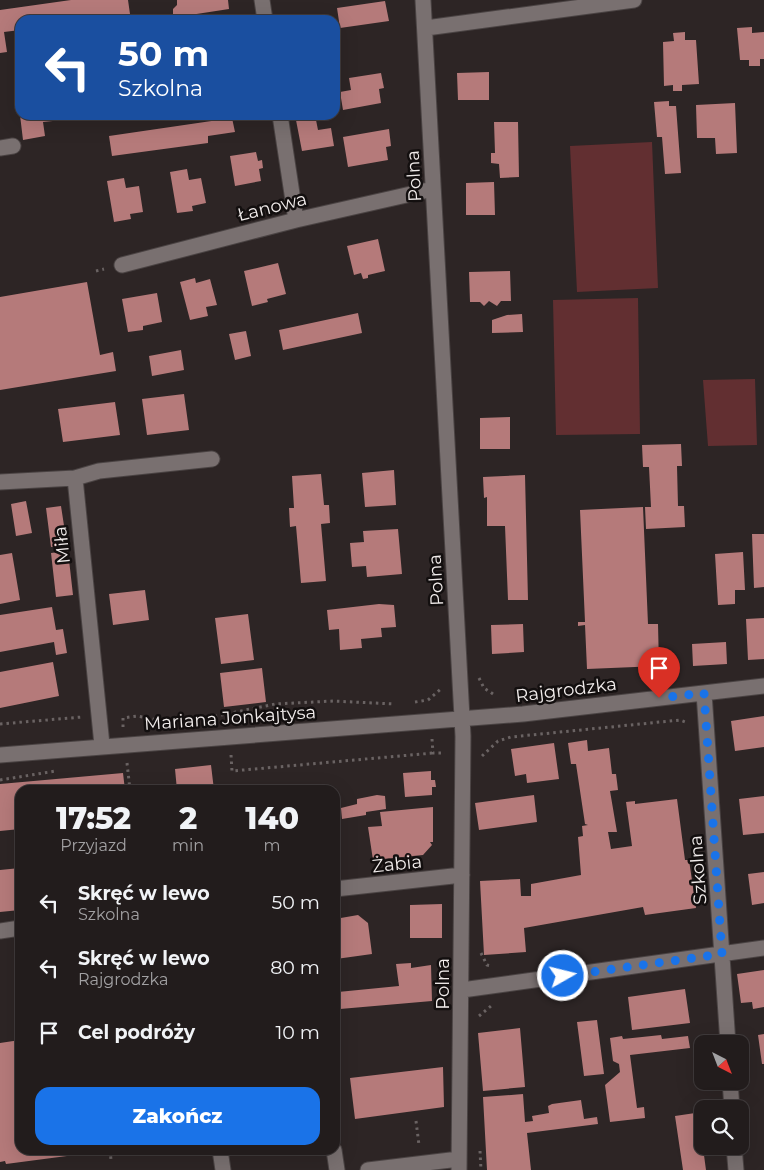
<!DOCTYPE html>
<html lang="pl">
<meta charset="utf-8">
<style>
:root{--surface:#221c1c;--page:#2a2525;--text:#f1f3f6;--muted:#a2a1a3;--line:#3f3a3b;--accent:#1a73e8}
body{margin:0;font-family:Montserrat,sans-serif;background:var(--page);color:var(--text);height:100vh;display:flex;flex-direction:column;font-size:19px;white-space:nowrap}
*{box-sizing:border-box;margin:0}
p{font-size:16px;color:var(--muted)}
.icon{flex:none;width:28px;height:28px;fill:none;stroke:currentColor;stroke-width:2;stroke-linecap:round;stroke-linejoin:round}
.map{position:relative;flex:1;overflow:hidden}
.panel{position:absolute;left:15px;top:785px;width:325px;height:370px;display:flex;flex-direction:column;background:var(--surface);border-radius:15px;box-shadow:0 5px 20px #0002,0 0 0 1px var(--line)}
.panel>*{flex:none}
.banner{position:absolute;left:15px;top:15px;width:325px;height:105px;border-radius:15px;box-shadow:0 5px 20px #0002,0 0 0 1px var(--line);background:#1a4fa0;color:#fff;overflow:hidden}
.needle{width:32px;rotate:138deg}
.buttons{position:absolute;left:694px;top:1035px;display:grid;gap:10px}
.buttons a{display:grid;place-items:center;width:55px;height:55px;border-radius:10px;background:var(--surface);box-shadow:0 5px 20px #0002,0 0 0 1px var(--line);font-size:25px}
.pin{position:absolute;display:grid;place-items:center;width:42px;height:42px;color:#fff;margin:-51px -21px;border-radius:50% 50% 50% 0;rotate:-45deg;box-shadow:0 0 5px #0007}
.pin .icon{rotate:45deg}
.me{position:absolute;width:55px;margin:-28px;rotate:82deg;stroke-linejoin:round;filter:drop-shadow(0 0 4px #0008)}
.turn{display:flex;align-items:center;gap:18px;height:105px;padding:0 20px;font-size:22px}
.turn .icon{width:65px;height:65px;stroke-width:2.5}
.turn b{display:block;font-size:35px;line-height:42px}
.eta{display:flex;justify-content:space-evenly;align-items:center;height:85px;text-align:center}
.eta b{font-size:30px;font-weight:800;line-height:35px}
.cta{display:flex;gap:10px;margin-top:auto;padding:10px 20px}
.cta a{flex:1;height:58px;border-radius:15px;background:var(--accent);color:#fff;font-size:20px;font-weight:800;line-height:58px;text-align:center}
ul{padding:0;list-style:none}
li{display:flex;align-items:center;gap:15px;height:65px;padding:0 20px}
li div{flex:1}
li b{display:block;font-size:19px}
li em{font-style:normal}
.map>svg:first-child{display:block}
.green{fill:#622f31}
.building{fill:#b57a7a}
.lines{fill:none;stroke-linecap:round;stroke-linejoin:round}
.minor-casing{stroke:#4a4343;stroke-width:17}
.path{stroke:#6a6363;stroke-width:3;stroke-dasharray:2.5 4;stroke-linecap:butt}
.minor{stroke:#797070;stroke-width:15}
.route{stroke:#1a73e8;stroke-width:9;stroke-dasharray:0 16.2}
.labels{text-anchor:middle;stroke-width:5;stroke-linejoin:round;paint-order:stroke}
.street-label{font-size:18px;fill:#f1eceb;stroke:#130f0f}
</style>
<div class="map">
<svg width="764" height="1170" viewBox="0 0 764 1170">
<rect width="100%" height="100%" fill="#2d2525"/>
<!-- green -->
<path class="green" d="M652,142L658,288L577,292L570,146Z
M638,298L640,434L556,435L553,300Z
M755,379L757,445L708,446L703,380Z"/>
<!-- building -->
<path class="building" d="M71,0H128L130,14L87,20H20V30L4,32L7,52L0,53V10Z
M177,0H228L229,9L177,17L173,14V9L177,5Z
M385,1L389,21L340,28L337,8Z
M335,22L341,51L335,52Z
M752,27V33L764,32V59H760V66H749V60H740L737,28Z
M685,32V40H696L699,84L682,85V91H673V85L664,86L663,42L674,41L673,33Z
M489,72V100H458L457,73Z
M381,73L384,88L379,89L381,103L343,110L340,92L351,90L349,78Z
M20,90V114H19L15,91Z
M669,101V106H676L681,173L665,174L662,137H657L654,102Z
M735,103L737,153L716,154L715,138H697L696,105Z
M20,115H101V116L43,122L45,136L23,140Z
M295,115H315L318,130L331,128L334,146L302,151Z
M232,118L235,132L208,136V143L112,156L109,136Z
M494,122H518L519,177L500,178L499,164L491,163V153H495Z
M389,129L391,146L386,147L388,160L348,167L343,137Z
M256,152L258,161L262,160L263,168L259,169L261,181L235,186L230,156Z
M187,169L189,180L201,178L206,203L192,206L193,211L177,213L170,172Z
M124,178L126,188L139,186L143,212L130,214L131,219L114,222L107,181Z
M494,182L495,215H466V183Z
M378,239L385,271L368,275V278L363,279L361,273L354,275L347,246Z
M278,263L286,294L267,299L268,302L252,306L244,271Z
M510,271L511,301H501L497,306L489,301L484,306L480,302H470L469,272Z
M195,278L196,283L210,279L217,305L206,307L208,316L190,320L180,282Z
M87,282L100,355L113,352L116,371L0,390V297Z
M157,293L162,322L143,326V330L128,332L122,299Z
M358,313L362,333L283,350L279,330Z
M522,314L523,332L492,333V320L507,315Z
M246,331L251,356L235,360L229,334Z
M181,350L184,370L152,376L149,356Z
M184,394L189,430L147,435L142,399Z
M115,402L120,435L63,442L58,409Z
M510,417V449H480V418Z
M681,444L682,466H677L678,506H684L685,527L646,529L645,507H651L649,467H643L642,445Z
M394,470L396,505L365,507L362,473Z
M321,474L324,505H329L330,523L321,524L326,581L301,583L296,526L290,527L289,508H294L292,476Z
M525,475L528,600H508L505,526H487V497L484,498L483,477Z
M26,501L32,533L16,536L11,504Z
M61,506L67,545L51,547L46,508Z
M643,507L648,624H658L659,666L587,669L585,625L578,626V622H585L580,510Z
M398,529L402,574L367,577L366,566L352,567L350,543L364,542L363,531Z
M752,534H764V587L754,588Z
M68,551L73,595L56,597L51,553Z
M743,552L745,590H735V604L718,605L715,554Z
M12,553L20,600L0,604V555Z
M145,590L149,620L113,625L109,594Z
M379,604L394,605L396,627L381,628L382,637L361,639L362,648L340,650L339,629L329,630L327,610Z
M52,607L56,630L63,629L67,653L56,655L54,642L0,652V615Z
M248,614L254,660L221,664L215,618Z
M764,618V659L748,660L746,619Z
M523,624L524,652L492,654L491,625Z
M726,642L727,664L693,666L692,644Z
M53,662L59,696L0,708V672Z
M262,668L266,702L224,707L220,673Z
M764,716V747L735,751L731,721Z
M587,740L588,751L609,748L612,774H616L618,790L610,791L617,832H608L611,849L632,846L626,802L635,801V804L677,799L685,860H689L696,908L645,915L643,907L524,928L526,952L484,955L480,881L520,879L521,896H531V884L581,875L578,837L583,836L582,826L588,825L585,824L576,764H571L568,743Z
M554,743L559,779L527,783L526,774L515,776L511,749Z
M211,765L214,790H177L175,769Z
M431,771V780H435L436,787H432V795L405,797L403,773Z
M123,773L125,790H20V829L0,831V784Z
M377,795L385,796L386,809L366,812V815L342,819L341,808L357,804V799Z
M534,795L537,822L479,830L475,803Z
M764,796V833L743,835L739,799Z
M433,807V842H430L432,845L423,855L373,860L368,827L382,826L380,812Z
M20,868V910L0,912V870Z
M764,872V903L752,905L748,874Z
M442,904V938H410V905Z
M358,915L368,923L372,954L336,959L335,919Z
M411,963V968L431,965L432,1001L340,1009L338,992L399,986L396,964Z
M764,970V1007L753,1009L752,1002L741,1003L737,974Z
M685,989L690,1023L632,1030L628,997Z
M597,1020L604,1074L584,1076L577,1022Z
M520,1028L525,1087L483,1091L478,1033Z
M764,1034V1064H762L758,1035Z
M661,1035L662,1039L688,1036L690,1048L630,1055L637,1108L644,1107L645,1118L610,1122L605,1085L620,1072L619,1064L613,1061L610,1038L622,1036L623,1039Z
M20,1040V1150L105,1151L6,1164L5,1161L0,1162V1043Z
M443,1067L444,1107L355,1119L350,1078Z
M523,1094L525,1122L533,1121L532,1116L549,1113L548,1106L552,1104L581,1100L584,1119L597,1117L598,1124L527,1133L531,1170H487L483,1097Z
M702,1112L701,1133L706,1170H683L675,1116Z"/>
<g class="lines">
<defs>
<path id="minor" d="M262,0L265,20
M423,0L463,736L459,1170
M426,28L634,0
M280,115L296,220
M0,148L13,146
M122,265L296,220L433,189
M0,482L75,478
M704,693L728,1044
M102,745L75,478L99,471L212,459
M0,755L523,714L764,686
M335,889L462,875
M0,931L20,928
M462,990L764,948
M730,1081L732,1109
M734,1146L736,1170
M220,1150L223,1170
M334,1150L337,1170
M368,1170L459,1159"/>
</defs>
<!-- minor casing -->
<use href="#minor" class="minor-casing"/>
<!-- path -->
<path class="path" d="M96,271L104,269
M479,678L484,688L496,696
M428,700L442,688
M415,702L428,700
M202,719L275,704L333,701L394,704
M0,724L82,717
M123,727V718L137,716L163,721
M432,739L433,753H445
M231,755L232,771L433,753
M482,756L498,741L511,737L680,720L688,723
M127,763L130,790
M0,780L56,771
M481,953L487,965L492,966
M479,1016L491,1006
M335,1045L341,1044
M416,1121L419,1145
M110,1150L111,1160
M480,1151L481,1170"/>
<!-- minor -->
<use href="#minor" class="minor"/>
</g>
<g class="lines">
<!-- route -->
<path class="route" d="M563,976L722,954L704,693L659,698"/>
</g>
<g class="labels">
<!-- street labels -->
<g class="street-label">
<text transform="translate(414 176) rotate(-93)" y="6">Polna</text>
<text transform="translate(272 207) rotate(-14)" y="6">Łanowa</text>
<text transform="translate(62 545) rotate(-96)" y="6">Miła</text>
<text transform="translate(436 580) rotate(-93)" y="6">Polna</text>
<text transform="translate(566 690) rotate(-7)" y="6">Rajgrodzka</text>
<text transform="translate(230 718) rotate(-4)" y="6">Mariana Jonkajtysa</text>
<text transform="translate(397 864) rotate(-6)" y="6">Żabia</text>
<text transform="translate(698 870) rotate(-94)" y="6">Szkolna</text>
<text transform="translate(443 984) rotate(-90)" y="6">Polna</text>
</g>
</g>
</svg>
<div class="buttons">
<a><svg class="needle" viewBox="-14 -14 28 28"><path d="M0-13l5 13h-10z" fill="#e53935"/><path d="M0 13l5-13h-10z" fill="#a2a1a3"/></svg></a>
<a><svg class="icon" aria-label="search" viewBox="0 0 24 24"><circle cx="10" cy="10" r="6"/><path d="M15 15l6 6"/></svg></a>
</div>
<div class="pin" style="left:659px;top:698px;background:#d93025"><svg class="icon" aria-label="arrive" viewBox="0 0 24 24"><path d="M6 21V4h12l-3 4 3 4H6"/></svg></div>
<svg class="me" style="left:563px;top:976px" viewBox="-20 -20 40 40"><circle r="17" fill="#1a73e8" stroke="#fff" stroke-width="3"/><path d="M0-11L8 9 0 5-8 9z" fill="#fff"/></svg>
<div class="banner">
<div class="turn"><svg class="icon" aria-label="left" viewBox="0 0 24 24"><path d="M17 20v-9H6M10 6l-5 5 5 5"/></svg><div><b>50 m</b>Szkolna</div></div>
</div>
<section class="panel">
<div class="eta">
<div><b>17:52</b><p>Przyjazd</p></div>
<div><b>2</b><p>min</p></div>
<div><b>140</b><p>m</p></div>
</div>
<ul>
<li><svg class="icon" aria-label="left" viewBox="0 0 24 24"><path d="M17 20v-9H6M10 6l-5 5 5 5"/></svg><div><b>Skręć w lewo</b><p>Szkolna</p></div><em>50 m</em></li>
<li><svg class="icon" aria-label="left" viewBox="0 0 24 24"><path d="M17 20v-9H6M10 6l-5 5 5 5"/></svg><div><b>Skręć w lewo</b><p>Rajgrodzka</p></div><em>80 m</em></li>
<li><svg class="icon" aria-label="arrive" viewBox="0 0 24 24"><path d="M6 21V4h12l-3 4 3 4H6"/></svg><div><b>Cel podróży</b></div><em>10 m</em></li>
</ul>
<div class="cta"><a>Zakończ</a></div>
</section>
</div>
